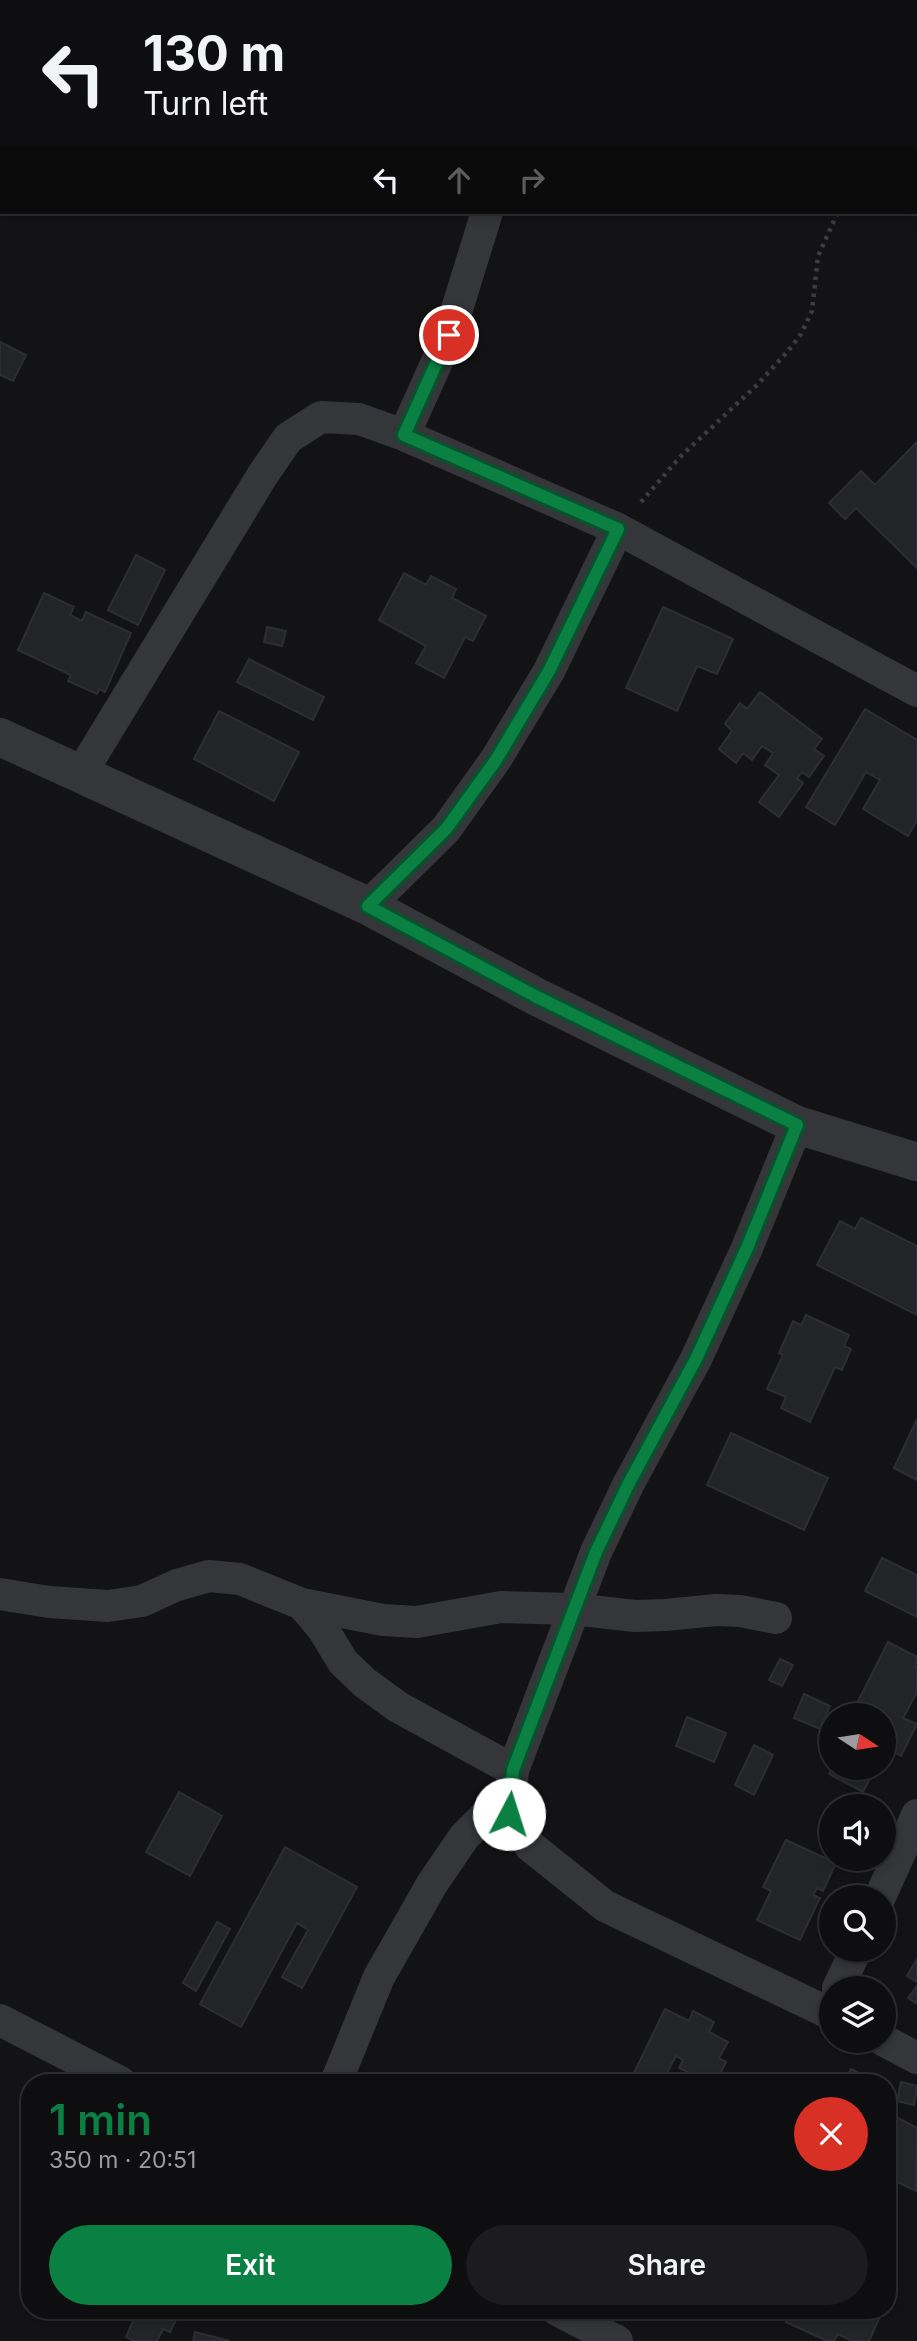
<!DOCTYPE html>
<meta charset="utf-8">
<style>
:root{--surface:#0e0e10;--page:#1c1c1e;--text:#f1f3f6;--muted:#9b9c9f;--line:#2e2e30;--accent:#0b8043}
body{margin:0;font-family:Inter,sans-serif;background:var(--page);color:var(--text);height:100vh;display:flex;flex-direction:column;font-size:26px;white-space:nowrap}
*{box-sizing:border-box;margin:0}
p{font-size:23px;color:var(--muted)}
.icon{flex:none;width:38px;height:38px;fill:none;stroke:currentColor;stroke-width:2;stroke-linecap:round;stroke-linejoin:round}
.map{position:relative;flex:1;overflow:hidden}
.sheet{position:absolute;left:21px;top:2074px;width:875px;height:245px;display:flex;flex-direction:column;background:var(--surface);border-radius:28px;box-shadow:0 4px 10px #0003,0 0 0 2px var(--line)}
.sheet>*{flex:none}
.guide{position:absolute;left:0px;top:0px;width:917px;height:214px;box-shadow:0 4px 10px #0003,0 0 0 2px var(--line);background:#0e0e10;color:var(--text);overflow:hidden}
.needle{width:46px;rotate:102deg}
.fabs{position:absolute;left:819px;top:1703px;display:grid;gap:14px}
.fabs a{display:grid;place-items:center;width:77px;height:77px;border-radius:50%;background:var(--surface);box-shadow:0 4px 10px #0003,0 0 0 2px var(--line);font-size:35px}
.pin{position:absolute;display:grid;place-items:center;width:60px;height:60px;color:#fff;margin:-30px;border:4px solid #fff;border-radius:50%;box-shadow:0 2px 7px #0007}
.me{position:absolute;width:77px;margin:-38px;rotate:5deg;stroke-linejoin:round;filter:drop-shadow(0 0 5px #0008)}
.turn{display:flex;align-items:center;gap:24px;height:147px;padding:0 28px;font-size:32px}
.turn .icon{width:91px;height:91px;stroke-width:2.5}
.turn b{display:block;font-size:49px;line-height:60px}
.lanes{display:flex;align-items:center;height:66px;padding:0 28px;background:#0003;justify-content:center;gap:35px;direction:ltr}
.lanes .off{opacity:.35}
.round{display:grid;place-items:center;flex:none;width:74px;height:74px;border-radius:37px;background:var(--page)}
.overview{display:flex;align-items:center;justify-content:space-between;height:119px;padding:0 28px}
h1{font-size:42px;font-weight:600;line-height:52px;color:var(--accent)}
.primary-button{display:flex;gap:14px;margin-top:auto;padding:14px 28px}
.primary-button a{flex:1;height:80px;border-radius:42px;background:var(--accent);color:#fff;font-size:28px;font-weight:600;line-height:80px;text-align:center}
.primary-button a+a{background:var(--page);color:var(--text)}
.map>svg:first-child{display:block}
.building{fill:#232426;stroke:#2d2e31;stroke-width:2}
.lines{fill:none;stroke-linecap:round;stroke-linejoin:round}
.path{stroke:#3a3d41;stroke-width:4.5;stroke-dasharray:3.5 5;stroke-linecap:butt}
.minor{stroke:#34363a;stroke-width:32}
.tertiary{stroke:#34363a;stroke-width:38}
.route-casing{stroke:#07532c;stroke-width:18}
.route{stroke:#0b8043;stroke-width:12}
</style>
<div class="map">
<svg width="917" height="2341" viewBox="0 0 917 2341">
<rect width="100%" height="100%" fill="#131315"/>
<!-- building -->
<path class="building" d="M0,0H92V2H2V17L0,16Z
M0,342L26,355L13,381L0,375Z
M917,442V568L856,508L845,519L829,503L861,471L875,485Z
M136,555L165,570L138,625L108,610Z
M404,573L426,585L431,576L456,589L452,598L486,616L473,641L465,637L444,678L416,663L426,646L379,620Z
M44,593L74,607L70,615L82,621L86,612L131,633L105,692L99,689L97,694L68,681L71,675L18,650Z
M663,607L733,639L717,674L697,666L677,711L626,688Z
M267,627L286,631L282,646L264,642Z
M249,659L324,697L313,720L237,682Z
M760,692L822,739L814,749L824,756L809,777L802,772L797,778L803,783L779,817L759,802L779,775L765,765L773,753L762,746L752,760L743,753L736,763L719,749L732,731L725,724L740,703L747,709Z
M865,709L917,740V820L908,836L863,809L880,780L866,772L835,825L806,807Z
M219,711L299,752L274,801L194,759Z
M861,1218L917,1246V1315L817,1265L840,1221L855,1229Z
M806,1315L849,1335L844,1346L851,1349L842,1370L835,1367L810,1422L781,1408L786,1397L767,1389L783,1355L779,1353L793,1321L801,1325Z
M917,1419V1480L894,1468Z
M731,1433L828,1478L804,1530L707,1485Z
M882,1558L917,1575V1617L865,1591Z
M888,1642L917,1657L915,1667H917V1692L903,1718L917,1724L901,1756L884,1747V1715H851Z
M780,1659L793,1665L782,1686L769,1680Z
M804,1694L830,1706L820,1729L794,1718Z
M687,1717L726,1733L714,1762L676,1746Z
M754,1745L773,1755L754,1795L735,1785Z
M832,1768H863L873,1773L863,1792L829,1774Z
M179,1792L222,1816L190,1876L146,1852Z
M786,1840L836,1863L823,1891L817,1888L813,1895L820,1898L800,1940L757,1920L771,1891L763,1887Z
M285,1847L357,1887L302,1988L282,1977L308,1930L297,1923L241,2027L200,2004Z
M217,1922L230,1929L196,1991L183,1983Z
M917,1959V1982L907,1976Z
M917,1986V2004L908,1998Z
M665,2009L689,2021L693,2011L714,2022L709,2032L728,2042L719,2058L726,2062L717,2080L710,2077L707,2082H686L690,2073L679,2068L683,2060L676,2056L662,2082H641L632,2077Z
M851,2069L876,2082H844Z
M901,2082L917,2086L914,2105L897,2101Z
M896,2117L917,2128L916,2191L887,2177V2125L892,2128Z
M115,2310H181L170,2332L163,2329L157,2341H134L126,2337L134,2319Z
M792,2310H883L869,2341H852L838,2334L834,2341H827L786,2322Z
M195,2332L230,2341H193Z"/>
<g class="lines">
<!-- path -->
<path class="path" d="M641,502L680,457L756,386L788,351L801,334L812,311L818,256L838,212"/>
<!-- minor -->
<path class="minor" d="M510,0L511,2
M602,0L610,2
M915,118L917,119
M404,435L449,335L487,212
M80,775L262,476L288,438L321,417L359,419L404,435L618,529L917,691
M368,906L446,829L496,759L549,671L618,529
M797,1125L747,1248L696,1359L629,1483L596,1552L513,1770L509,1814L530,1846L605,1906L831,2014
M0,1594L49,1602L108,1606L142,1601L177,1585L209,1576L240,1579L302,1604L323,1629L343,1662L365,1683L398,1707L513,1770
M302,1604L383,1620L417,1622L501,1607L573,1609L635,1616L665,1615L716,1610L740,1611L776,1618
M880,1897L917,1815
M838,1988L856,1950
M0,2020L120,2082
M883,2040L917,2058
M336,2082L379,1977L432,1884L464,1837L488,1813L510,1801
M557,2310L617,2341"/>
<!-- tertiary -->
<path class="tertiary" d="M0,737L368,906L535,996L797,1125L917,1162"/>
</g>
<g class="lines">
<defs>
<path id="route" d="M449,335L404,435L618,529L549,671L496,760L446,829L368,906L535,996L797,1125L747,1248L696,1359L629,1483L596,1552L513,1770L509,1814"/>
</defs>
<!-- route casing -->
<use href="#route" class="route-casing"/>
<!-- route -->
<use href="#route" class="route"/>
</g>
</svg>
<div class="fabs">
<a><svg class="needle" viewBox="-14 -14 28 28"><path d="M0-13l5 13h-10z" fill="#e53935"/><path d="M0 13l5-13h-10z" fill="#9b9c9f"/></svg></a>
<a><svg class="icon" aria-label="sound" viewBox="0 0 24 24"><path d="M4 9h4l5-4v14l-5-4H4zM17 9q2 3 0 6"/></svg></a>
<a><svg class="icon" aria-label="search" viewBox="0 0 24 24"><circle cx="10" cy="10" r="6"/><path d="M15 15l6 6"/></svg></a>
<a><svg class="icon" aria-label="layers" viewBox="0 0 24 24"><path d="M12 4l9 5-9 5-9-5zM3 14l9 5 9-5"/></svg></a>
</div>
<div class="pin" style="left:449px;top:335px;background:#d93025"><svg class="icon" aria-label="arrive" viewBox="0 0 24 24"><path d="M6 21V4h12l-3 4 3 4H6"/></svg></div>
<svg class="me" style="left:509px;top:1814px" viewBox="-20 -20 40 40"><circle r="19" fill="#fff"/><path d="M0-13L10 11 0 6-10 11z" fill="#0b8043"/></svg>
<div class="guide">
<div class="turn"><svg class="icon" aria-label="left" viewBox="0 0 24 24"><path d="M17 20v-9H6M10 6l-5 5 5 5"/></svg><div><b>130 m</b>Turn left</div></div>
<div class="lanes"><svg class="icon" aria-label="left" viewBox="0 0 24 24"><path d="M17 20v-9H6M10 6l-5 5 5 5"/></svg><svg class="icon off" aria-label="ahead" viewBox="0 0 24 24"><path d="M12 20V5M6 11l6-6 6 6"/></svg><svg class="icon off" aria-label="right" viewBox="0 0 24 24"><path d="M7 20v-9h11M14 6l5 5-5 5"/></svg></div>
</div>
<section class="sheet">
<div class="overview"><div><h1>1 min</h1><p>350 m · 20:51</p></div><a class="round" style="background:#d93025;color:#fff"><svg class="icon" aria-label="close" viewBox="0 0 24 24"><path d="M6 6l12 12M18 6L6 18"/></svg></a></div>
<div class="primary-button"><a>Exit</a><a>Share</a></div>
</section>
</div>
